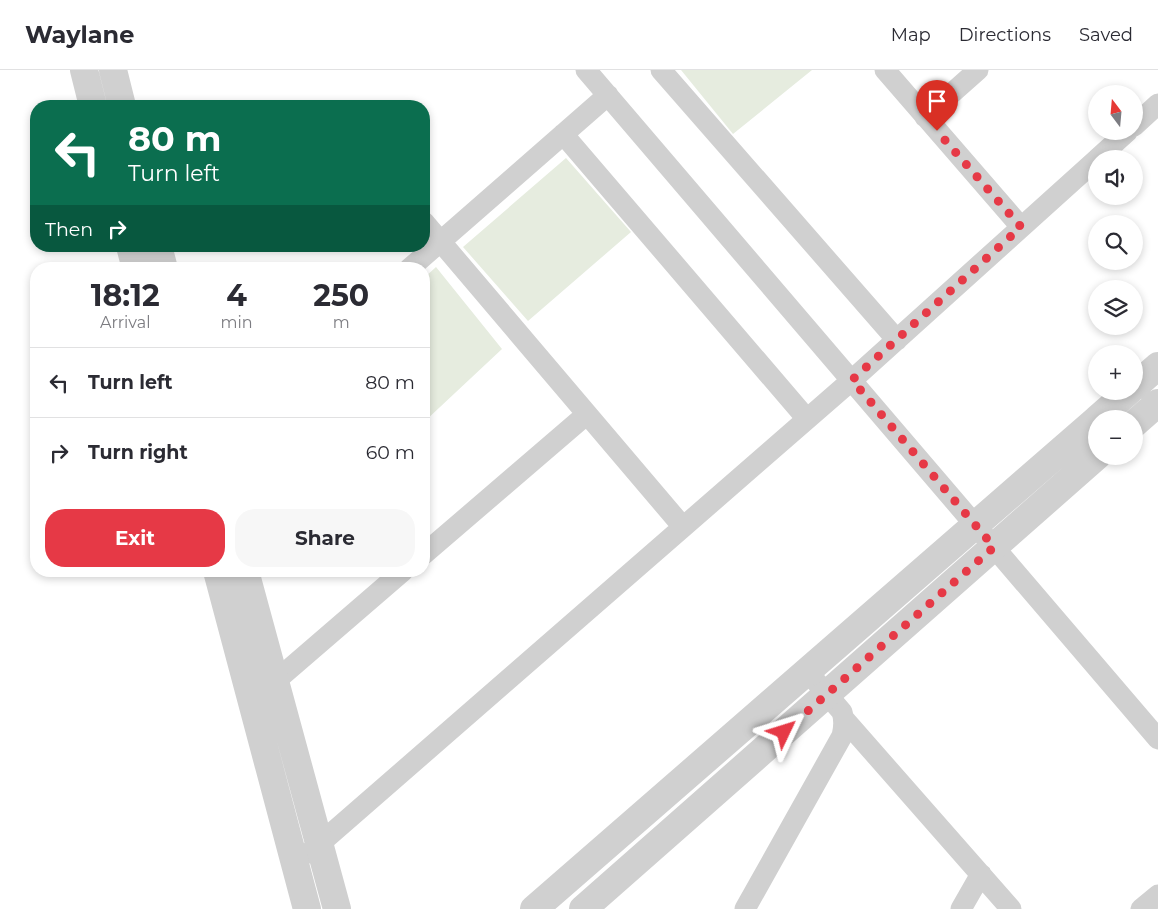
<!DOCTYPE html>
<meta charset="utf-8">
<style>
:root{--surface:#fff;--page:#f7f7f7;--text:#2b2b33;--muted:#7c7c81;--line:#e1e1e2;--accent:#e63946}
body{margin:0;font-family:Montserrat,sans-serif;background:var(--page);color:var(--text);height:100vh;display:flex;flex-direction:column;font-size:19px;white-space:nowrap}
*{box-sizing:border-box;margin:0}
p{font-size:16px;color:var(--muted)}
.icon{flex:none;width:28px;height:28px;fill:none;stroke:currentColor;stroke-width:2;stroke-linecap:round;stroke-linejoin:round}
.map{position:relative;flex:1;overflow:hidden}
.side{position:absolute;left:30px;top:192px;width:400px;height:315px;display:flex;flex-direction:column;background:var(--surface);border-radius:20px;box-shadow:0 2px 8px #0003}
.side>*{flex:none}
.top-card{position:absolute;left:30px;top:30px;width:400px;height:152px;border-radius:20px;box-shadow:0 2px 8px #0003;background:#0b6e4f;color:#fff;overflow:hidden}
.needle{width:32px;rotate:344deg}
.tools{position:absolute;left:1088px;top:15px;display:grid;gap:10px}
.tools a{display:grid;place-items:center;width:55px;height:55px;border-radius:50%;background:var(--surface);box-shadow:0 2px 8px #0003;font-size:25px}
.pin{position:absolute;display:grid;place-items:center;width:42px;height:42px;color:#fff;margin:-51px -21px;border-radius:50% 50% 50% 0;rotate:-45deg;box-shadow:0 0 5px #0007}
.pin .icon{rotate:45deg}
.me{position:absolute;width:55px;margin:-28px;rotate:49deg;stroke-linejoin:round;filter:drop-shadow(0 0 4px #0008)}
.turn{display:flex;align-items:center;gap:18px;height:105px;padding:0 15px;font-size:22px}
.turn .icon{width:65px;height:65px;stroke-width:2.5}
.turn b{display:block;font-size:35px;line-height:42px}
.then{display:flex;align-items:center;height:48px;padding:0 15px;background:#0003;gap:10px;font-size:19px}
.eta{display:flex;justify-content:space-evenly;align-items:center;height:85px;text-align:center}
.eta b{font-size:30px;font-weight:700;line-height:35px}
.primary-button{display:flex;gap:10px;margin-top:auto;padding:10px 15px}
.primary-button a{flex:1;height:58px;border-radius:20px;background:var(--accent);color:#fff;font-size:20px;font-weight:700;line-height:58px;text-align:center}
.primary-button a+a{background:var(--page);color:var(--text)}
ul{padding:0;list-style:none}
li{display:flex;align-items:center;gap:15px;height:70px;padding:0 15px;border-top:1px solid var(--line)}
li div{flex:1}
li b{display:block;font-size:19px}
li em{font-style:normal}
header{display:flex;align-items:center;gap:30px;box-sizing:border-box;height:70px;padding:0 25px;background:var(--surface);border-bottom:1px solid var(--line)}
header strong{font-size:24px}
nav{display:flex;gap:28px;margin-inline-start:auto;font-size:18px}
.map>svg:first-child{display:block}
.green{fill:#e6ecdf}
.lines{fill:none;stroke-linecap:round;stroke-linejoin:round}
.minor{stroke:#d0d0d0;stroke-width:21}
.tertiary{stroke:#d0d0d0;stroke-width:28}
.route{stroke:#e63946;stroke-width:9;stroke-dasharray:0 16.2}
</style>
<header>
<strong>Waylane</strong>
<nav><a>Map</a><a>Directions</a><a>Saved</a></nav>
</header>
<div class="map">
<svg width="1158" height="839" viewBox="0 0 1158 839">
<rect width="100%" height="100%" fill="#fff"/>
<!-- green -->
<path class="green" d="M681,0H812L733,64Z
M566,88L631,162L528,251L463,177Z
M436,197L502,279L424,352V208Z"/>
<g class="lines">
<!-- minor -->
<path class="minor" d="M586,0L1158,669
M661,0L897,270
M885,0L1021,157
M925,47L978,0
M1134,56L1158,34
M563,64L807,349
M1097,89L1128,61
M424,152L683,457
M409,199L608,25
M424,484L587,344
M265,620L403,501
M844,649L1011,839
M309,783L852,310L1096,90
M745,839L842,666C844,658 845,651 842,642L807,601
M961,839L981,804
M1141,839L1158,825"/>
<!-- tertiary -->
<path class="tertiary" d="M84,0L93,36
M113,0L122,36
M130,176L136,199
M158,176L164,199
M1134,317L1158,296
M1097,349L1129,321
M1134,354L1158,333
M217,501L307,839
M245,501L337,839
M534,839L1096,350
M583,839L1097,386"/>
</g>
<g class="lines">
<!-- route -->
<path class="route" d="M784,662L994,477L852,310L1021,157L937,61"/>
</g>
</svg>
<div class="tools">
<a><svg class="needle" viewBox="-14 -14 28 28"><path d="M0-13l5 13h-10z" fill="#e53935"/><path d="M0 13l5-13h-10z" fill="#7c7c81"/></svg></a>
<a><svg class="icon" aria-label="sound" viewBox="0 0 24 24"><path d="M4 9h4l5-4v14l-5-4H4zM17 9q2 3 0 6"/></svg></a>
<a><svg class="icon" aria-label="search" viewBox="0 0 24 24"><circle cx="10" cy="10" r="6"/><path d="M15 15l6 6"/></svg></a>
<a><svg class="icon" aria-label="layers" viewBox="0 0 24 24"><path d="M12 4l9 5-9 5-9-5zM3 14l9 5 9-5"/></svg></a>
<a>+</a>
<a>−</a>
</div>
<div class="pin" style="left:937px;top:61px;background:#d93025"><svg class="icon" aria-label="arrive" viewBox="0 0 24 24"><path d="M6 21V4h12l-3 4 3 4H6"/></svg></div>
<svg class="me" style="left:784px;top:662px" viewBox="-20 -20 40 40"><path d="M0-17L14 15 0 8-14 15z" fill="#e63946" stroke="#fff" stroke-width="4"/></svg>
<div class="top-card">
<div class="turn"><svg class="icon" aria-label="left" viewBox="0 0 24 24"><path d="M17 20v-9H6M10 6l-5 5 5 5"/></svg><div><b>80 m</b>Turn left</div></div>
<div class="then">Then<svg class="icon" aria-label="right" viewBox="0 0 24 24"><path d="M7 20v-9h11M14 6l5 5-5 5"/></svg></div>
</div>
<section class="side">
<div class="eta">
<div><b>18:12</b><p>Arrival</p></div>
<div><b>4</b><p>min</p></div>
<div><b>250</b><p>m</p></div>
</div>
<ul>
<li><svg class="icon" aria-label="left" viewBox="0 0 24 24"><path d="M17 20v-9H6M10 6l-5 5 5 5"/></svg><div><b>Turn left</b></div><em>80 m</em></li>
<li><svg class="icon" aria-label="right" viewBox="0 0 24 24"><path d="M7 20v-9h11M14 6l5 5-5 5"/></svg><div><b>Turn right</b></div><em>60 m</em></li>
</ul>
<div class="primary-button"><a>Exit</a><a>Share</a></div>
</section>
</div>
